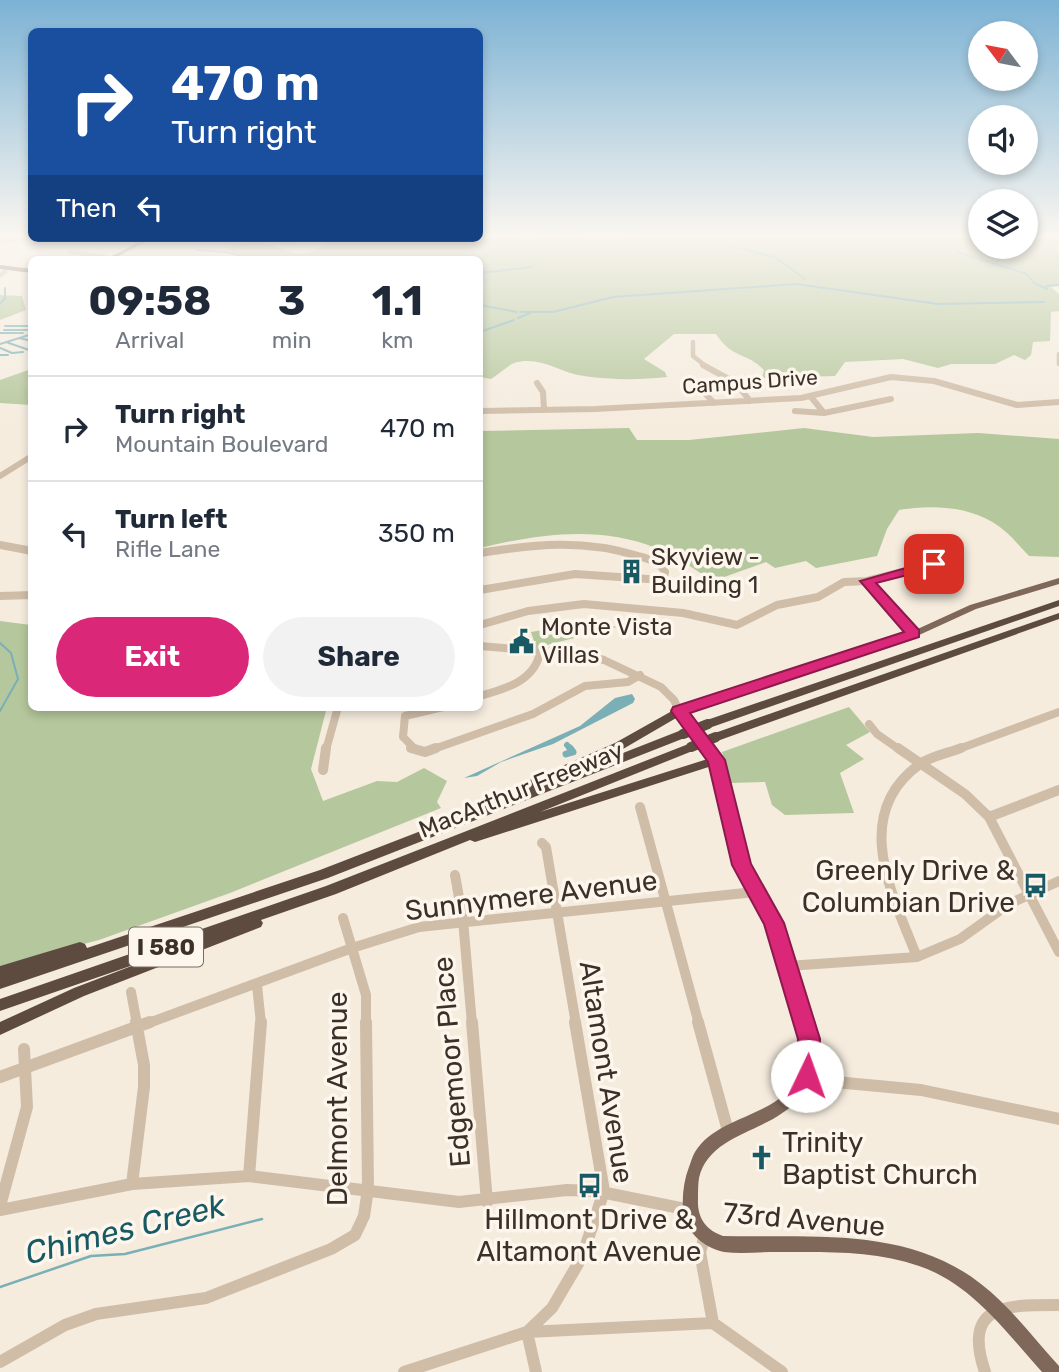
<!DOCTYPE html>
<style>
:root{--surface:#fff;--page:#f2f2f3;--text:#1f2937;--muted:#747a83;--line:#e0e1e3;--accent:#db2777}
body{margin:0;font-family:Rubik,sans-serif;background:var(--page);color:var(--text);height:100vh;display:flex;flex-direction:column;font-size:26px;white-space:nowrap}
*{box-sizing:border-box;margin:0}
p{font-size:23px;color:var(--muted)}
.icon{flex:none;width:38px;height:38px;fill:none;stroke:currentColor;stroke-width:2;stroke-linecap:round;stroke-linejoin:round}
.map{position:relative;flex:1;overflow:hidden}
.panel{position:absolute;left:28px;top:256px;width:455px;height:455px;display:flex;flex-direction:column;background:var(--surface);border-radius:10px;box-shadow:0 4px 10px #0003}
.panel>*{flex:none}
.guide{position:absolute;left:28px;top:28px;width:455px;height:214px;border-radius:10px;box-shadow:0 4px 10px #0003;background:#1a4fa0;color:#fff;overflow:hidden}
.needle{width:46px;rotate:302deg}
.controls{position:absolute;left:968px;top:21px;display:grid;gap:14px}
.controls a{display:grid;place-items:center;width:70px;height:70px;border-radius:50%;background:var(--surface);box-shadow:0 4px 10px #0003;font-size:35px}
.pin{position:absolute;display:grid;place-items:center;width:60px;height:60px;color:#fff;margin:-30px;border-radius:14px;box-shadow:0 4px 10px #0006}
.me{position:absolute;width:77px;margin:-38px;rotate:3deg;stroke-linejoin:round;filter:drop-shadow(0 0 5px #0008)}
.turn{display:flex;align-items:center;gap:24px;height:147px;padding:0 28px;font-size:32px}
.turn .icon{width:91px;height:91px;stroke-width:2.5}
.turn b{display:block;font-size:49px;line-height:60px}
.then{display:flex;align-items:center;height:66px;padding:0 28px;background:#0003;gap:14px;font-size:26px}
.eta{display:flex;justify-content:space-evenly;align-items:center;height:119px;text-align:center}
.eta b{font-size:42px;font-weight:700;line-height:49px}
.primary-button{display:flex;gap:14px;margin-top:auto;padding:14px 28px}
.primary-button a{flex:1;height:80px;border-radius:42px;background:var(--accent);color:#fff;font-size:28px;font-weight:700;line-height:80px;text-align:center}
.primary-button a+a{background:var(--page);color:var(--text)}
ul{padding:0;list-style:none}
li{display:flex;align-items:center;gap:21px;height:105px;padding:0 28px;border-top:2px solid var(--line)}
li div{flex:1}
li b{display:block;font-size:26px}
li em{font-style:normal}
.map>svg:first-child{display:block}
.green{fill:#b5c79c}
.water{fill:#7aafb6}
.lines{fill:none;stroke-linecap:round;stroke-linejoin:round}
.stream-far1{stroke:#7aafb6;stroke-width:2}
.stream{stroke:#7aafb6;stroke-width:2.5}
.canal-far1{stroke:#7aafb6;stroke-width:6}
.canal{stroke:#7aafb6;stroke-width:7}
.minor-far4{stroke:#cfbda8;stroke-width:4.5}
.minor-far3{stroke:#cfbda8;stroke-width:6}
.minor-far2{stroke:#cfbda8;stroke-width:8}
.minor-far1{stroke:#cfbda8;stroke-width:10}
.minor{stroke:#cfbda8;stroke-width:12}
.major{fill:#7f6859;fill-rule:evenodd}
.highway{fill:#5e4b3f;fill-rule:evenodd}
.highway-bridge{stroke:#5e4b3f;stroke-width:10}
.route{fill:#db2777;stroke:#8e194d;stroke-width:2}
.labels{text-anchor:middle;stroke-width:7;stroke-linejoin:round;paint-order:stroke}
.far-street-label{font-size:21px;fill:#3c3029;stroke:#fcf6ec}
.shield{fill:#fcf6ec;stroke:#766b64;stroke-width:2}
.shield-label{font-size:23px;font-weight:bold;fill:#3c3029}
.poi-label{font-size:24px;fill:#3c3029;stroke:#fcf6ec;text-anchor:start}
.street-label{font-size:24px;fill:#3c3029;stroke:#fcf6ec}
.near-poi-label{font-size:28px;fill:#3c3029;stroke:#fcf6ec;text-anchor:end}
.near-street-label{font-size:28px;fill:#3c3029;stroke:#fcf6ec}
.near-water-label{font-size:32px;font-style:italic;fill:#195963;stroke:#fcf6ec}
</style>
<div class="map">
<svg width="1059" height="1372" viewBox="0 0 1059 1372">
<rect width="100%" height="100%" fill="#f5ecde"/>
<!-- green -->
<path class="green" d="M480,235L526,238L570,236L608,240L642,235H980V247H1026V238L1059,240V285L1051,287L1059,294V311L1051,312L1050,341L1033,342L1031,355L1025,360L1014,355L995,364H951L938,368L903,359L845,362L835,376L762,378L764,370C747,352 732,359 716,334H674L644,359L665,372L667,377C638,380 612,380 584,376C560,373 540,355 514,363C507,366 499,374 491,379L480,377V259H243L227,249L237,243L259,241L296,254L309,253L338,238H480Z
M0,295L22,296L26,310L0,320Z
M31,369V405L0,403V380Z
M629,428L637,440H689L804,428L873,437L978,433L1059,439V557L1029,556C1021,548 1014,539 1006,532C977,506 934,504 899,510L887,529L877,556L816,568L806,561L775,568L766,562L713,581C695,570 676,556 656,548C600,525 537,534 480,548V431Z
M0,621L31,625L32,707H327L311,769L323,801L377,781L397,782L424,768L447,781L437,802L441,808L230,893L99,940L0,966Z
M589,622L617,627L543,646L536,647L531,632Z
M849,707L870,732L846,745L864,759L840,773L854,813L785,815L772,805L765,782L731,783L722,752Z"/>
<!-- water -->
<path class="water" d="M632,694L635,699L633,703L553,744L501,762L477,776L464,778L580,726L615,698Z"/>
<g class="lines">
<!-- stream-far1 -->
<path class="stream-far1" d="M723,244L775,257L805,279
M996,247L1001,251L997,262
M197,250L227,252L251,259
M957,252L1027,274L1034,283L1047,289L1046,286L1059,285
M480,273L532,267
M0,304L5,298V288
M480,305L517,312
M521,312H553L613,297L796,284L938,304L1044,302
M518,318L530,313
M5,326H32
M4,330H32
M480,332L514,320
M0,333H23
M19,338L32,341
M6,342L32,351
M0,344L32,334
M0,348L12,353L23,352
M0,355H8
M0,643L11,653L18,679L0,711"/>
<!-- stream -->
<path class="stream" d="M0,1287L91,1256L125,1254L262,1219"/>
<!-- canal-far1 -->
<path class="canal-far1" d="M567,745L571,750"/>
<!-- canal -->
<path class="canal" d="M566,754L573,752L570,748"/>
<!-- minor-far4 -->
<path class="minor-far4" d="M271,238L273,242L293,243
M0,241L32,237
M70,252L105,257
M0,275L5,272
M693,342V356L707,367
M1059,354V364"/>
<!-- minor-far3 -->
<path class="minor-far3" d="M703,365L736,383L750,401
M537,383L543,392L544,409
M696,384L714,403
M811,397L824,413L891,399
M480,411L595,409L801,398L891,377L934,381L1017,405L1059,402
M795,411L824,413
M0,476L32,456"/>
<!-- minor-far2 -->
<path class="minor-far2" d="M0,545L32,551
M480,553C535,544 584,539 638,556C649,559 659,561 665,572L663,580L575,574L480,590
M867,581L914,634
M0,596L32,595
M480,625L528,611L584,604L683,613L737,625L777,605L818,597L844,582L867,581L934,564
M480,646L578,654L604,660L661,687L674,700L679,711
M480,696C505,689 535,681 540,652
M869,724L877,734L900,750
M326,750L338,707
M416,750L403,737L405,716L443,707
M431,750L533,714L585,686L628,682L640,675
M956,750L1059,712"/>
<!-- minor-far1 -->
<path class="minor-far1" d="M411,748L425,752L436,748
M898,748L965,794L989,817L1059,952
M323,770L326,748
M640,807L699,1024
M989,817L1059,790
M542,843L546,847L576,1024
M455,875L463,920L472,1024
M343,918L366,995V1024
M917,957C892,894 850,814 920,764C931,756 949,753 961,748
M788,966L917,957L960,939L1009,904L1059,881
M257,985L261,1024
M131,992L137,1024
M146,1024L352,948L419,927L755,892"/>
<!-- minor -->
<path class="minor" d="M472,1022L487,1202
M698,1022L728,1131
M807,1076L835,1082L921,1090L1059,1119
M0,1077L150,1022
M249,1176L261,1022
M132,1184L144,1087V1065L136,1022
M0,1206L27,1107L24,1049
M0,1210L132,1184L249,1176L459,1202L567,1190L596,1191L690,1210
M705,1236L700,1252L713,1323L782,1372
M0,1362L65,1325L96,1314L206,1298L331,1249L355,1235L364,1216L368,1189L366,1022
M404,1372L527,1332L713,1323
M536,1372L527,1332L552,1308L582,1257L604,1191L575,1022
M985,1372C962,1304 1005,1305 1059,1305"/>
<!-- major -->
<path class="major" d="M147,238H153L113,259H106Z
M0,265L32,269V273L0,269Z
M1059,578V584L976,609L917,636L685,712L722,760L748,865L780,923L816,1039C818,1057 818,1076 806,1091C797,1103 785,1112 773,1119C746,1134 707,1143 699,1178C698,1184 698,1192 698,1199C697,1218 706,1230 723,1236C811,1238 908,1226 981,1284C1011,1307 1034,1339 1059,1366V1372H1042C1006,1332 972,1284 919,1266C874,1250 824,1252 777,1252C760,1252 741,1254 724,1252C703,1248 684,1230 683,1209C682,1195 684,1180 689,1167C691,1162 692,1157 695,1152C715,1120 761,1118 787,1092C792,1087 798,1082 800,1076C805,1065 804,1051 802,1039L768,924L736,865L712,761L674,711L676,709L911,632L970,605Z"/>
<!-- highway -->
<path class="highway" d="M1059,600V606L712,727L708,728L703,724L704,721Z
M1059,613V619L720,740H712L710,737L712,734Z
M679,707L684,711L683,714L623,749L539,786L679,731H687L689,734L687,737L328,878L0,989V966L80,942L85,944L87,948L320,870L470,812L468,809L470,806L615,743Z
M691,743L695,744L697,747L695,750L540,812L717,756L721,757L723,760L721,763L475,842L470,840L336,894L261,920L263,923L261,927L84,996L0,1035V1022L74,988L142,962L0,1011V999L326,886Z"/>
<!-- highway-bridge -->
<path class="highway-bridge" d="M683,734L708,724
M691,747L716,737"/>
</g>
<!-- sky -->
<linearGradient id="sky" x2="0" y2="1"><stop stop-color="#7cb2d4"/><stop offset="0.55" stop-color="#faf6f0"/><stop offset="1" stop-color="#faf6f0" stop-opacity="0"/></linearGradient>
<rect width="1059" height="427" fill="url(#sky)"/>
<!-- route -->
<path class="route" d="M934,560L939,561V567L876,583L919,630V637L690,713L725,760L751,864L784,923L820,1039L819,1076L815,1083L807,1086L799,1083L796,1076L798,1039L764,924L732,865L708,762L671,711L673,707L904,632L860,581Z"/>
<!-- icons -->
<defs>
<symbol id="building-bare" viewBox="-9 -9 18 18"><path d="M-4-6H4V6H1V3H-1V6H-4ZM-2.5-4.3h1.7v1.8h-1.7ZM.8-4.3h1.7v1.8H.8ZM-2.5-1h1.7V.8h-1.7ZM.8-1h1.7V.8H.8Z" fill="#195963" stroke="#fcf6ec" stroke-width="2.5" paint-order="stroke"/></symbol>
<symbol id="civic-bare" viewBox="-9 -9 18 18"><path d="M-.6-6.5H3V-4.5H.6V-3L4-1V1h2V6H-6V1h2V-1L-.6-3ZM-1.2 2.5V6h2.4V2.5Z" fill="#195963" stroke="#fcf6ec" stroke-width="2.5" paint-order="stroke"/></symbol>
<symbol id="bus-bare" viewBox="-9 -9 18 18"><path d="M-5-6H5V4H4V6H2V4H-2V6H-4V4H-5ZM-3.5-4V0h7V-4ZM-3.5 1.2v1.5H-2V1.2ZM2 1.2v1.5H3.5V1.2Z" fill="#195963" stroke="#fcf6ec" stroke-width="2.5" paint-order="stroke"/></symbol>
<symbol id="church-bare" viewBox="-9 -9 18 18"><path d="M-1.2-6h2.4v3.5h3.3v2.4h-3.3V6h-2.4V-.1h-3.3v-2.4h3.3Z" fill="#195963" stroke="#fcf6ec" stroke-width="2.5" paint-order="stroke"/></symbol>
</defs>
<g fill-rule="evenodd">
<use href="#building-bare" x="614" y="554" width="35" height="35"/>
<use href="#civic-bare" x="504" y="624" width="35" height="35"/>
<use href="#bus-bare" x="1018" y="868" width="35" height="35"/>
<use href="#church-bare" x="744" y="1140" width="35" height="35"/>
<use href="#bus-bare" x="572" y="1168" width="35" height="35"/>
</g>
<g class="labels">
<!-- far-street labels -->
<g class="far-street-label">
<text transform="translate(750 382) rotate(-4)" y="7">Campus Drive</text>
</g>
<!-- shield labels -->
<rect class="shield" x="129" y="927.5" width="74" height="39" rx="5"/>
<g class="shield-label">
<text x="166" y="955">I 580</text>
</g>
<!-- poi labels -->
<g class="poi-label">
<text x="651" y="565">Skyview -<tspan x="651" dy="28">Building 1</tspan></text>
<text x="541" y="635">Monte Vista<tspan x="541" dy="28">Villas</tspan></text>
</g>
<!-- street labels -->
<g class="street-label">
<text transform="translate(521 790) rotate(-22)" y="8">MacArthur Freeway</text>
</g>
<!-- near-poi labels -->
<g class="near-poi-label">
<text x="1015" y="880">Greenly Drive &amp;<tspan x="1015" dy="32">Columbian Drive</tspan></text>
<text x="782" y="1152" text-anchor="start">Trinity<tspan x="782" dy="32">Baptist Church</tspan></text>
<text x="589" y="1229" text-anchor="middle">Hillmont Drive &amp;<tspan x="589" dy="32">Altamont Avenue</tspan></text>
</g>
<!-- near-street labels -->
<g class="near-street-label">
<text transform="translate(531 895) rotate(-7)" y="10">Sunnymere Avenue</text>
<text transform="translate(451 1062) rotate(-95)" y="10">Edgemoor Place</text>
<text transform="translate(607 1072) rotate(81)" y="10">Altamont Avenue</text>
<text transform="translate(337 1099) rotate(-90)" y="10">Delmont Avenue</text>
<text transform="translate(804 1219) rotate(5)" y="10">73rd Avenue</text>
</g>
<!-- near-water labels -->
<g class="near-water-label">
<text transform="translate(125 1229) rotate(-14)" y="11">Chimes Creek</text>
</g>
</g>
</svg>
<div class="controls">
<a><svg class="needle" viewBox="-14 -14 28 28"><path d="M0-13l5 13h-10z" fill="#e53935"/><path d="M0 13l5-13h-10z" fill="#747a83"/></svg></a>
<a><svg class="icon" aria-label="sound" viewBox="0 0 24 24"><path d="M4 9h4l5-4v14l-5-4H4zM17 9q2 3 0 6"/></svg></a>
<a><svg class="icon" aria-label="layers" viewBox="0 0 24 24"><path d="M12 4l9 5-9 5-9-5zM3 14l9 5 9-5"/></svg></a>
</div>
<div class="pin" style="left:934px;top:564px;background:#d93025"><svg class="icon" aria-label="arrive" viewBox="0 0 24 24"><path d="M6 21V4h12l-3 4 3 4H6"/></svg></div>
<svg class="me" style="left:807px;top:1076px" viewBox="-20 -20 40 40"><circle r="19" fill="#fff"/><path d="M0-13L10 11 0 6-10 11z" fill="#db2777"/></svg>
<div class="guide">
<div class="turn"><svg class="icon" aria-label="right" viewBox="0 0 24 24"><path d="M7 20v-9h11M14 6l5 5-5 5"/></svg><div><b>470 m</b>Turn right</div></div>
<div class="then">Then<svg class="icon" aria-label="left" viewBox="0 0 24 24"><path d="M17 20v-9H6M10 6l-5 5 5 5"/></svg></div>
</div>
<section class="panel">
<div class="eta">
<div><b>09:58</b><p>Arrival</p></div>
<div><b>3</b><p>min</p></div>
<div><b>1.1</b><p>km</p></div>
</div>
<ul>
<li><svg class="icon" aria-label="right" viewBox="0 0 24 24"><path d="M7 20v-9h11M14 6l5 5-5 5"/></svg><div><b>Turn right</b><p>Mountain Boulevard</p></div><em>470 m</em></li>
<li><svg class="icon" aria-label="left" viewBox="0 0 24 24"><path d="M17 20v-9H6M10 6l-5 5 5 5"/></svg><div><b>Turn left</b><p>Rifle Lane</p></div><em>350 m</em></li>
</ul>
<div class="primary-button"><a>Exit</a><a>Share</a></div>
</section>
</div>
